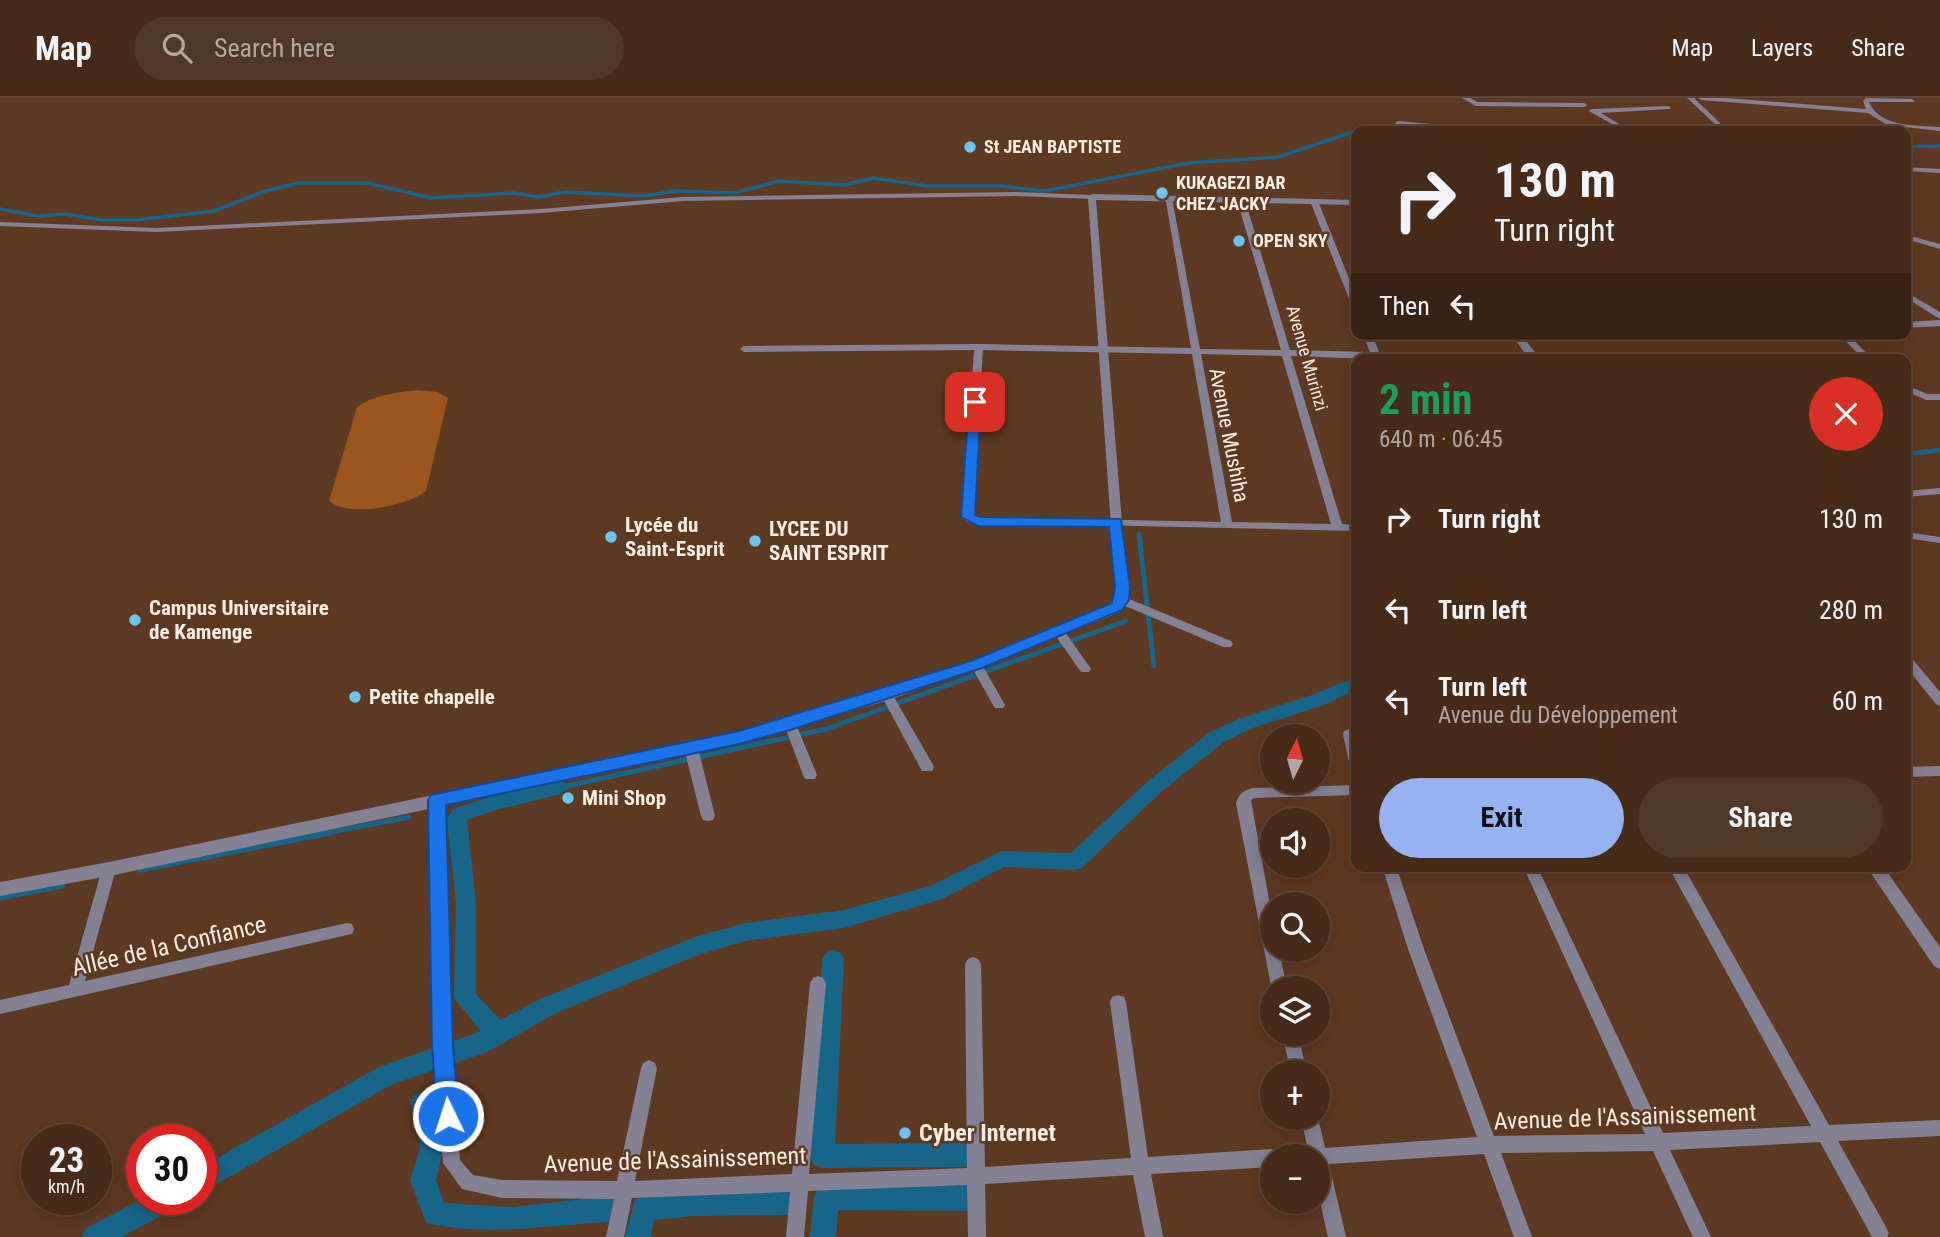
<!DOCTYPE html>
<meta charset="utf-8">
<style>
:root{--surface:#462b19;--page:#503726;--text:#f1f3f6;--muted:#b0a7a2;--line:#5e4738;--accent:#95b2f1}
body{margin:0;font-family:"Roboto Condensed",sans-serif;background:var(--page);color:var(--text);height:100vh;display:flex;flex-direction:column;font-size:26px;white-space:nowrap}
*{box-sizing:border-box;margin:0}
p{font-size:23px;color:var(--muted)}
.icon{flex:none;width:38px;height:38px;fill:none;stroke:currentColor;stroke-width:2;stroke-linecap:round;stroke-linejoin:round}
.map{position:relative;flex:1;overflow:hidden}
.panel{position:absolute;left:1351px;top:256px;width:560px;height:518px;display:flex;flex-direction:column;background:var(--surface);border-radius:14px;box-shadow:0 4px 18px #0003,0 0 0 2px var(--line)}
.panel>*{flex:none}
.banner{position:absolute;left:1351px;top:28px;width:560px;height:214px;border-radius:14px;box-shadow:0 4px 18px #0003,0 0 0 2px var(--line);background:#462b19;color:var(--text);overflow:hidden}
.needle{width:46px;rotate:5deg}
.controls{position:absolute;left:1260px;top:626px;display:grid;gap:14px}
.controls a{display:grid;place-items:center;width:70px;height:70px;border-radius:50%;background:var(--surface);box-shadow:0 4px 18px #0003,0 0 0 2px var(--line);font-size:35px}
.speed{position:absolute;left:21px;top:1026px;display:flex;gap:14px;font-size:35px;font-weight:700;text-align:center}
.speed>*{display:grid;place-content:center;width:91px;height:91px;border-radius:50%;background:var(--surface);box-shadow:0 4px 18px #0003,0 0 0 2px var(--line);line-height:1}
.speed small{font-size:18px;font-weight:400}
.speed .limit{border:10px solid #d22;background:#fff;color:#111}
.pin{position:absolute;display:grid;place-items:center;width:60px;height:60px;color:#fff;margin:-30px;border-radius:14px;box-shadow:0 4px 10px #0006}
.me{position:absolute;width:77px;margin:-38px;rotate:356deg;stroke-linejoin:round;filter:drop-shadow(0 0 5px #0008)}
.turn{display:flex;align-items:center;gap:24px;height:147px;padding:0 28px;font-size:32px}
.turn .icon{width:91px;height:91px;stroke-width:2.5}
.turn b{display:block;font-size:49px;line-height:60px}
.then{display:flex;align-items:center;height:66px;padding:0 28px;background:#0003;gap:14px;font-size:26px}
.round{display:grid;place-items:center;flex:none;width:74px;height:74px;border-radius:37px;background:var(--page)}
.overview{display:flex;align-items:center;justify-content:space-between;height:119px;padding:0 28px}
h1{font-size:42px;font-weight:700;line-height:52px;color:#1e9e55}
.primary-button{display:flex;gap:14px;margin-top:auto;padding:14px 28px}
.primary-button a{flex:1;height:80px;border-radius:42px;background:var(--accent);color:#111;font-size:28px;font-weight:700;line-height:80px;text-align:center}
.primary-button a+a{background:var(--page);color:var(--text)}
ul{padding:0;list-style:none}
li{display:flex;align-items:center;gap:21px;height:91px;padding:0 28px}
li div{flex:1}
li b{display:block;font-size:26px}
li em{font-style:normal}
header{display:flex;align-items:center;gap:42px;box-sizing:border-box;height:98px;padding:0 35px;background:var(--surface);border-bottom:2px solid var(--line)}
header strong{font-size:33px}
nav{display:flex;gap:38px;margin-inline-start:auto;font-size:24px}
.search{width:490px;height:63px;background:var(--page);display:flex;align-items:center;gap:18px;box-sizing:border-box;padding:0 24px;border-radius:38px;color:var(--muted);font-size:26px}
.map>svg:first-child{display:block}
.green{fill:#9b541c}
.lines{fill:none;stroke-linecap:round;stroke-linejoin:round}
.stream-far3{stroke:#176589;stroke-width:3.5}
.stream-far2{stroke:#176589;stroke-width:4.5}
.stream-far1{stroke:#176589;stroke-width:5}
.stream{stroke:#176589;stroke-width:7}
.canal{fill:#176589;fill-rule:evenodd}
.minor{fill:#848194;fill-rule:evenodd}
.tertiary{fill:#848194;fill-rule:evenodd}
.route{fill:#1a73e8;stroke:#114b97;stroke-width:2}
.poi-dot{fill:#6bc3f2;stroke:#5e3921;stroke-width:2.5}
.labels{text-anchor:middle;stroke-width:5;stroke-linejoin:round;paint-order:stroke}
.far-poi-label{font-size:18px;font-weight:bold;fill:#fceee5;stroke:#5e3921;text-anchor:start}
.far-street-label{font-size:18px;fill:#fceee5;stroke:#5e3921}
.street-label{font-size:21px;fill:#fceee5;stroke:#5e3921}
.poi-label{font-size:21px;font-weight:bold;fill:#fceee5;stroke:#5e3921;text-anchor:start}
.near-street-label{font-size:24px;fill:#fceee5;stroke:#5e3921}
.near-poi-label{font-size:24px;font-weight:bold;fill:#fceee5;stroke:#5e3921;text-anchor:start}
</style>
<header>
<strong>Map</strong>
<div class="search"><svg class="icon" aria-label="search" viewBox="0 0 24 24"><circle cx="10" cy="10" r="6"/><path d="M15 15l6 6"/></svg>Search here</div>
<nav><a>Map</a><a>Layers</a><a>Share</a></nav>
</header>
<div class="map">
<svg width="1940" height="1139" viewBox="0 0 1940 1139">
<rect width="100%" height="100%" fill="#5e3921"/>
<!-- green -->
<path class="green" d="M417,292L438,294L448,300L426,393C408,408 348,420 329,403L357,309C375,296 396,295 417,292Z"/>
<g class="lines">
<!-- stream-far3 -->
<path class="stream-far3" d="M1356,33H1413
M1906,49L1940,48
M0,111L38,118L65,116L102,122H136L214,113L265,93L299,85H367L432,100L514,95L539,99L565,94L644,98L675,93L734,95L779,83L845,87L873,80L927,88H1002L1044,93L1189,65L1278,59L1356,33"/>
<!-- stream-far2 -->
<path class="stream-far2" d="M1906,356L1940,352"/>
<!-- stream-far1 -->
<path class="stream-far1" d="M1139,436L1154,568
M558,690L826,631L1126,523
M321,736L409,719"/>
<!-- stream -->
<path class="stream" d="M141,771L330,734
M0,799L62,787"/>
<!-- canal -->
<path class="canal" d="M1356,579V592L1324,607L1253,630L1224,644L1162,693L1082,770L1075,772L1004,769L942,801L844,830L745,843L698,857L556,915L487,954L393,986L201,1095V1069L379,969L481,933L454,900L456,805L447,721L453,711L487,700L558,682L565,685L568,690L565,695L496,712L467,722L476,805V896L500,922L540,901L695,839L745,825L844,812L930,788L1002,753L1071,755L1148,683L1210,634L1241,620L1312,597Z
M833,852L841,855L844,862L835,1046L963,1045L972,1048L975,1057L972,1066L963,1069L822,1070L813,1067L810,1058L822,862L825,855Z
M438,989L446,992L450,1000L443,1054L436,1082L444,1105L511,1109L610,1098L619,1102L623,1111L619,1120L610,1124C551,1127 483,1139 426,1125L410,1082L419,1054L424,1016L414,1013L410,1005L414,997Z
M827,1086L972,1087L981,1091L985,1100L981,1109L972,1113L838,1112L836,1139H810L814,1099L818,1090Z
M790,1091L799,1095L803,1104L799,1113L790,1117L693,1118L654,1122L651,1139H625L635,1101C673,1085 748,1092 790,1091Z
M142,1101H180L176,1110L121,1139H82L86,1130Z"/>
<!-- minor -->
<path class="minor" d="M1462,0H1470L1477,4L1584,5L1587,7L1584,9L1476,8Z
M1687,0H1694L1720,25V27H1716Z
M1698,0H1726L1866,11L1863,3L1866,0L1912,1L1915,3L1914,4H1869C1880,30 1916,27 1940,29V33L1887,27L1868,15L1701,2Z
M1668,8L1670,9V11L1601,15L1631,33H1624L1589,13L1592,11Z
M1398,23L1489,31L1492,33H1469L1396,26L1395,25Z
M1906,69L1940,71V75L1906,73Z
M1015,94L1092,97L1096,99L1092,101L1015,98L683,103L541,115L157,134L0,128V124L157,130L541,111L683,99Z
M1165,98L1172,100L1200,251L1281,252L1237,102L1241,100L1245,102L1290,252L1370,254L1363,236H1372L1379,254L1588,258L1592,261H1373L1291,258L1342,426L1356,427V433L967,424L962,415L974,252L744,254L740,251L744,248L979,246L1191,250ZM983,252L1192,256L1221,424L974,419L972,415ZM1201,256L1282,258L1331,426L1232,424Z
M1311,101L1318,103L1356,198V210L1352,208L1310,103Z
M1906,137L1940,146V151L1906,141Z
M1906,194L1940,214V221L1906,200Z
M1940,222V228L1906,230V224Z
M1839,236H1848L1872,261H1863Z
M1906,287L1927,296H1940V302H1926L1906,293Z
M1940,390V396L1906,399V393Z
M1906,434L1940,439V445L1906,440Z
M1122,498L1231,543L1233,546L1231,549H1223L1118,505L1116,502L1118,499Z
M1059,530L1063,531L1089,568L1091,571L1089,574H1081L1055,537L1053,534Z
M1906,557L1910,558L1940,594V608L1936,606L1906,569Z
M976,562L980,563L1005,607L1003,610H995L993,607L970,566Z
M887,592L891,594L932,665L934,669L932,673H922L881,597Z
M790,621L795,623L796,626L817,677L815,681H805L803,677L784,626L785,623Z
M1349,631L1354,633L1356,639V669L1351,668L1349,664L1343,636L1344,633Z
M691,645L696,647L698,650L715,718L713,722L708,723L703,722L701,718L684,650L686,647Z
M1940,668V678L1906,679V669Z
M1356,687V697L1254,700L1251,702L1272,818V852H1279L1287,891H1272V893L1236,705C1239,696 1243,693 1252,690Z
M437,697L442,698L444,702L451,948L460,1062L473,1077L502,1082L617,1083L641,970L643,965L649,962L655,965L657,970L635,1083L792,1076L810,885L813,880L818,878L823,880L826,885L809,1076L967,1070L965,866L968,861L973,859L978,861L981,866L985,1069L1131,1060L1110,904L1112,899L1118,897L1124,899L1126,904L1148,1059L1272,1051L1278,1054L1280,1059H1272V1069L1151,1076L1163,1139H1145L1133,1077L985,1086L986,1139H968L967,1087L808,1093L804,1139H786L790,1094L632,1100L624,1139H606L614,1101L502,1100L462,1091L443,1065L435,948L430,702L432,698Z
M109,765L114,767L116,771L85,883L347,825L352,826L354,831L352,836L347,837L0,916V902L69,887L102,771L104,767Z
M1382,768H1396L1424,851L1494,1038L1645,1036L1523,768H1537L1663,1035L1811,1028L1668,768H1683L1829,1027L1940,1022V1038L1838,1043L1886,1129L1889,1135L1887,1139H1872L1820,1044L1670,1052L1711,1139H1693L1653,1053L1501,1055L1532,1139H1514L1484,1056L1329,1066L1346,1139H1328L1318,1095V1059H1303L1308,1052L1301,1020H1318L1325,1050L1477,1039L1408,851Z
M1282,936H1298L1307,975H1291Z"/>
<!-- tertiary -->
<path class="tertiary" d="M1092,96L1356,102V107L1096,102L1122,425L1130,489L1129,502L1113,517L981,569L892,601L739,646L109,778L0,798V784L109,764L739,634L883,593L971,563L1103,511L1116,500L1088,99Z
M1511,236H1521L1540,261H1529Z
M1866,768H1883L1940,849V871L1934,868Z"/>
</g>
<!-- route -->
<path class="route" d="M975,301L981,304L975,417L980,419L1121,421L1130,489L1129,502L1122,512L982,570L790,632L739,646L446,707L453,948L459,1018L456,1026L448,1029L441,1026L437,1018L432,948L428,702L431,697L739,633L971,563L1112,505L1115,489L1109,429L978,428L961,419L969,304Z"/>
<!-- markers -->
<g class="poi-dot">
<circle cx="970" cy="49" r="7"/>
<circle cx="1162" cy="95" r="7"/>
<circle cx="1239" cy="143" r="7"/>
<circle cx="611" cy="439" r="7"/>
<circle cx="755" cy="443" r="7"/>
<circle cx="135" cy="522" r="7"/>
<circle cx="355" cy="599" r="7"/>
<circle cx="568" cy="700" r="7"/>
<circle cx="905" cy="1035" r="7"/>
</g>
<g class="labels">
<!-- far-poi labels -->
<g class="far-poi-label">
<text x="984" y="55">St JEAN BAPTISTE</text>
<text x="1176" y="91">KUKAGEZI BAR<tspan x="1176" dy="21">CHEZ JACKY</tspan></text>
<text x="1253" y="149">OPEN SKY</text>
</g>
<!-- far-street labels -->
<g class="far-street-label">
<text transform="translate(1307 260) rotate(74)" y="6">Avenue Murinzi</text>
</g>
<!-- street labels -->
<g class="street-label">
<text transform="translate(1229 337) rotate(79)" y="7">Avenue Mushiha</text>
</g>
<!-- poi labels -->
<g class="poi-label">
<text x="625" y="434">Lycée du<tspan x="625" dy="24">Saint-Esprit</tspan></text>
<text x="769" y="438">LYCEE DU<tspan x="769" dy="24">SAINT ESPRIT</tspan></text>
<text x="149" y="517">Campus Universitaire<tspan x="149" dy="24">de Kamenge</tspan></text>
<text x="369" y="606">Petite chapelle</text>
<text x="582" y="707">Mini Shop</text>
</g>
<!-- near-street labels -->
<g class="near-street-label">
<text transform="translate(169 848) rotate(-13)" y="8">Allée de la Confiance</text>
<text transform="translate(1625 1019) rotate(-2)" y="8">Avenue de l'Assainissement</text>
<text transform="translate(675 1062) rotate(-2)" y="8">Avenue de l'Assainissement</text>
</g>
<!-- near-poi labels -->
<g class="near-poi-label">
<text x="919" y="1043">Cyber Internet</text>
</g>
</g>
</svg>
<div class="controls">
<a><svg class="needle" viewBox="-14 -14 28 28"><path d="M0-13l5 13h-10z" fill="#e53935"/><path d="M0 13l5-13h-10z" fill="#b0a7a2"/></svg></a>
<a><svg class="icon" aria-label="sound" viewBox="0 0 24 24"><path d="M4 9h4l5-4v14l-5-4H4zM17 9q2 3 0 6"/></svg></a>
<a><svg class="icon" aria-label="search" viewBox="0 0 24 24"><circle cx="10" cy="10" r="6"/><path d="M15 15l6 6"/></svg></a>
<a><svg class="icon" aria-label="layers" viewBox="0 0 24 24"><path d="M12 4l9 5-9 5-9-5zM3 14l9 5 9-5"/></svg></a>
<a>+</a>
<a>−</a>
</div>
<div class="speed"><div>23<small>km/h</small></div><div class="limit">30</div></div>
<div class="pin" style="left:975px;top:304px;background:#d93025"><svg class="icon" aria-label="arrive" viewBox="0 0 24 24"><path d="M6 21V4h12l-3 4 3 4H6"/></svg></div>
<svg class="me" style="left:448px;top:1018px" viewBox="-20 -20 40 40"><circle r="17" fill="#1a73e8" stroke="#fff" stroke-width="3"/><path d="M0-11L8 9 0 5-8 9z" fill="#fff"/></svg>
<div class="banner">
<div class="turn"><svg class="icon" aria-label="right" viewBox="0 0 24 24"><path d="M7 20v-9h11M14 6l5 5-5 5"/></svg><div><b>130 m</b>Turn right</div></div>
<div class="then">Then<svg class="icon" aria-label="left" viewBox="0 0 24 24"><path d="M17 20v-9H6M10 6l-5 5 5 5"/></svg></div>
</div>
<section class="panel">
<div class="overview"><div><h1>2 min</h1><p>640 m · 06:45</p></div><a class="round" style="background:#d93025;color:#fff"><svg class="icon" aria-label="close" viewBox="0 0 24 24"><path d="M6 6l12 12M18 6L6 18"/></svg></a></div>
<ul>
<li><svg class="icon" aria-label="right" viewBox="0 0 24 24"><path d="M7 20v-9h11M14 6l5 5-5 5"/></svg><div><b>Turn right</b></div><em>130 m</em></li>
<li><svg class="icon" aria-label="left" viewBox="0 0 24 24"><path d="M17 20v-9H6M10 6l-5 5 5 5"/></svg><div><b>Turn left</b></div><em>280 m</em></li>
<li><svg class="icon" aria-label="left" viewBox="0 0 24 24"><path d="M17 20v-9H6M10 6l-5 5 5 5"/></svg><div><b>Turn left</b><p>Avenue du Développement</p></div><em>60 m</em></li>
</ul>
<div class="primary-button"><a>Exit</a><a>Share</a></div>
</section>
</div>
